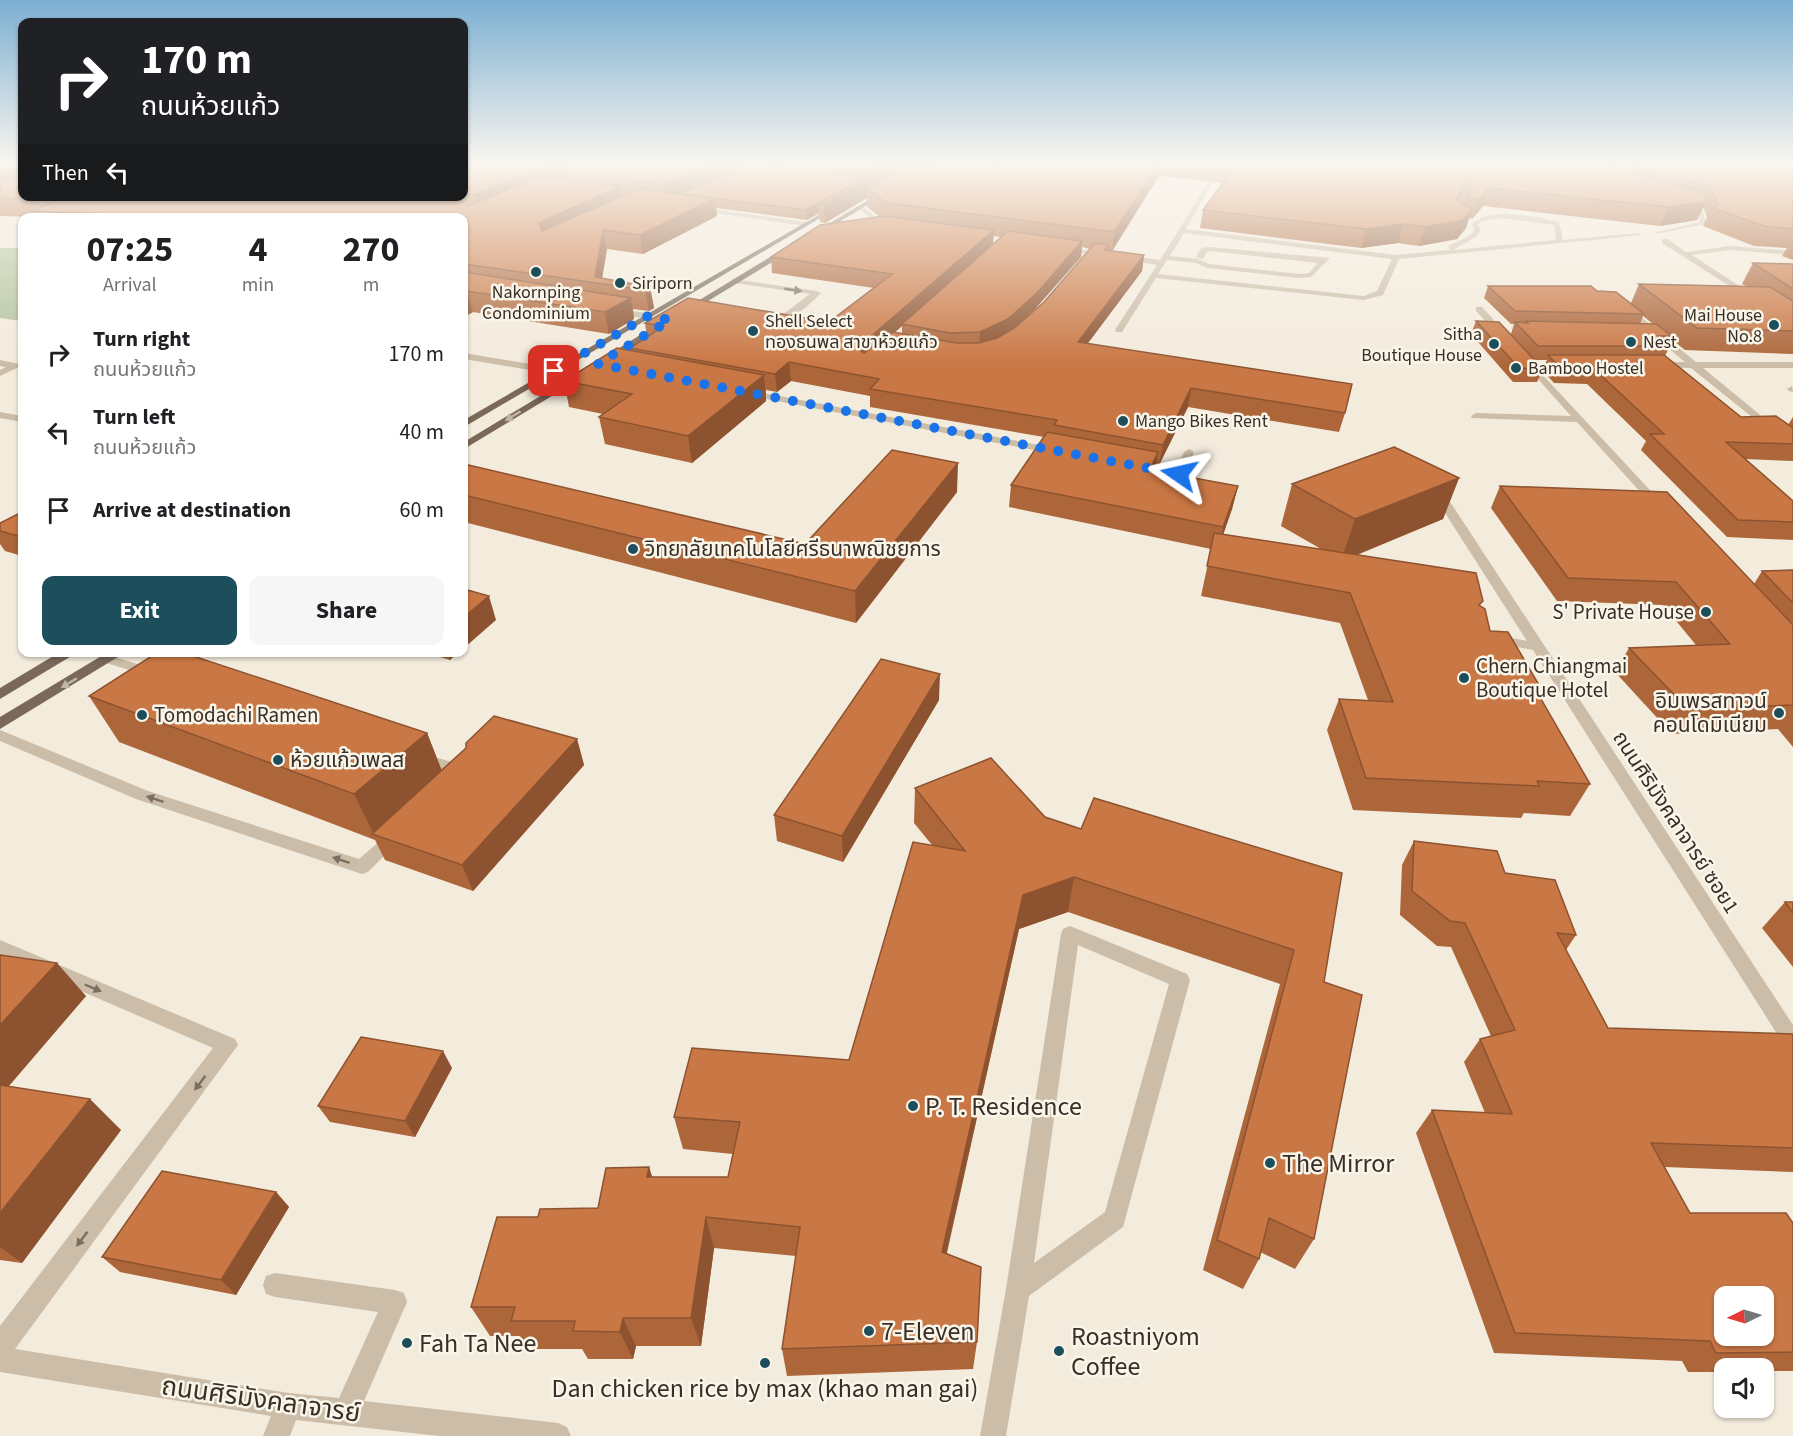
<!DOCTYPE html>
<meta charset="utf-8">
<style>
:root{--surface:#fff;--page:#f6f6f6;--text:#202124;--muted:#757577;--accent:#1d4e5b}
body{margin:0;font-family:"Source Sans 3","Noto Sans Thai",sans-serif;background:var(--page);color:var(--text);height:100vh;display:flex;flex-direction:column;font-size:22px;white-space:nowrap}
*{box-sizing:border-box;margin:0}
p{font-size:20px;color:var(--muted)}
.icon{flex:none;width:33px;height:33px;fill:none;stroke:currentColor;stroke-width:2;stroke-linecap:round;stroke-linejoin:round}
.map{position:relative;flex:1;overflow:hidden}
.details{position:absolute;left:18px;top:213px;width:450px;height:444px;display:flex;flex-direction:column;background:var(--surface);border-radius:12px;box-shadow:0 2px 4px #0004}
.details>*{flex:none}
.top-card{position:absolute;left:18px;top:18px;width:450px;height:183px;border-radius:12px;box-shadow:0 2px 4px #0004;background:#202124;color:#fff;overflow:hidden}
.needle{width:39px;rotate:265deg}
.fabs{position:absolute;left:1714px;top:1286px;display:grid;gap:12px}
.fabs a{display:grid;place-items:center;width:60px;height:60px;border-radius:12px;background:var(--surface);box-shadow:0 2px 4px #0004;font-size:30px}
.pin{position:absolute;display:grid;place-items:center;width:51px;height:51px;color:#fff;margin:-26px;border-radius:12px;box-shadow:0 3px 9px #0006}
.me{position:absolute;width:66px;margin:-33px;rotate:281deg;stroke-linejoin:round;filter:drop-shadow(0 0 4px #0008)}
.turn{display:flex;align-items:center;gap:21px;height:126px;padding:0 24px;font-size:27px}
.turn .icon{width:78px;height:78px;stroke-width:2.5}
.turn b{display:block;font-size:42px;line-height:51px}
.then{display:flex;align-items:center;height:57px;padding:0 24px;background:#0003;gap:12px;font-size:22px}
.eta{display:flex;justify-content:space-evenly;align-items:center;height:102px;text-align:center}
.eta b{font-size:36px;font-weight:700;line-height:42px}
.primary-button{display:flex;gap:12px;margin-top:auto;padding:12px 24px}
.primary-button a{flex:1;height:69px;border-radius:12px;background:var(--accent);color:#fff;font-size:24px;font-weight:700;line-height:69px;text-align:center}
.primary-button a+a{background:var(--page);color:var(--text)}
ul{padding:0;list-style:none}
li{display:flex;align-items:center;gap:18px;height:78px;padding:0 24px}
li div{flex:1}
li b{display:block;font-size:22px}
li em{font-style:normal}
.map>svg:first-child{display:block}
.green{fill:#b0c29c}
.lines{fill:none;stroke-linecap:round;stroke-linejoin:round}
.minor{fill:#cbbda8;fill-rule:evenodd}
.major{fill:#7a6959;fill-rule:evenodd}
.wall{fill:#ad663a;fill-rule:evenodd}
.shaded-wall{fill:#8d5330}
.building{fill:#c97744;stroke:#8d5330;stroke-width:1.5;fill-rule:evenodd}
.oneway{fill:#7a6f62}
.oneway2{fill:#c0b6a8}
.route{stroke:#1a73e8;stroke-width:10;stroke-dasharray:0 18}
.poi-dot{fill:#1d4e5b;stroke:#faf5e9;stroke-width:2}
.labels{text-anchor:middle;stroke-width:5;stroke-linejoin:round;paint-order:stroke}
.far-poi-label{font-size:18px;fill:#382f28;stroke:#faf5e9;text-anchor:start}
.poi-label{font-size:21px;fill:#382f28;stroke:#faf5e9;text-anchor:start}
.street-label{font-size:21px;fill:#382f28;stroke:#faf5e9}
.near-poi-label{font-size:26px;fill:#382f28;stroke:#faf5e9;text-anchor:start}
.near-street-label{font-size:26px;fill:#382f28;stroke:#faf5e9}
</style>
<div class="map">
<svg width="1793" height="1436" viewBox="0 0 1793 1436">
<rect width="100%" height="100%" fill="#f3ebdc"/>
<!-- green -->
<path class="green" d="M0,248H22V321L0,318Z"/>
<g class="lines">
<!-- minor -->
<path class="minor" d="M1209,181L1212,183L1186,229L1396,255L1450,250L1448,246L1471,235L1474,230L1472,224C1493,205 1534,217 1559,222L1563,240L1638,233L1642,235L1399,259L1383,295L1364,300L1156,278L1122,332H1116L1115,330L1157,265L1057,249L1061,247L1160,260ZM1500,218L1554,225L1556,240L1453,250L1476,237L1481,230L1478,225L1482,221ZM1184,233L1392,259L1377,291L1364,296L1158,274L1167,260L1196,263L1207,268L1299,278L1311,277L1330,258L1210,247L1201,248L1196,257L1203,259L1207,252L1210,251L1318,263L1309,273L1299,274L1209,264L1198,259L1170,256Z
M1683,202L1702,207L1706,224L1656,234V232L1700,222L1697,209L1683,204Z
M858,206H862L886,225V227H882L858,208Z
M697,207L806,222L809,224L806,226L695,210Z
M1662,239H1668L1686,252L1730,246L1793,251V255L1730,250L1692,255L1753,295L1754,297L1750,299L1662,243Z
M732,279L817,291L821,293C809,305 784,330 767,320L768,318H778L810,294L735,283Z
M1476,307H1482L1506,333V337H1500L1476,311Z
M1623,307H1629L1696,362H1793V368H1703L1793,442V450L1691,368L1653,367L1651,365L1656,362H1685L1623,311Z
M615,309L648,313L652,316L648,319L612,313L611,311Z
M464,353L554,368L559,371L554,374L464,359Z
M1526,357L1661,502V506H1653L1577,422L1472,418L1471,416L1476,413L1571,416L1523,362L1521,360Z
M0,360L19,364L21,366L0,376V370L6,367L0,366Z
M1792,386L1793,392L1789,391L1787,389Z
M748,390L1055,448L1060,451L1055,454L745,395L743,393Z
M0,412L22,416V422L0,418Z
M1189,449L1194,452L1184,476L1137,469L1132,466L1137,463L1176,470L1184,452Z
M1437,488L1443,491L1793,1025V1051L1786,1048L1533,650L1491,642L1489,639L1496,635L1527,641L1431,491Z
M108,655L157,670L159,673L152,677L103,662L101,659Z
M0,730L148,791L359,859L389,833H401L403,837L368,872L362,874L136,799L0,741Z
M421,753L472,768L474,772L472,776L466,778L415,762L413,758L415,754Z
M1070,926L1187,974L1190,980L1123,1227L1029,1296L1006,1436H980L1006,1289L1061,934L1063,929ZM1078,945L1169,984L1105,1212L1034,1263Z
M0,940L235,1039L238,1045L15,1349L289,1393L339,1398L378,1312L275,1297L266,1294L263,1285L266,1276L275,1273L395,1290L404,1293L407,1302L364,1401L558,1423L567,1427L571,1436H439L296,1420L290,1436H263L271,1416L0,1372V1326L213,1048L0,956Z"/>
<!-- major -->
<path class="major" d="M883,191L885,194L818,235L812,234Z
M834,206L839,207L464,427V420Z
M785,248L792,250L690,312L683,310Z
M661,322L668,324L608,362L600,360Z
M582,371L585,372V376L464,449V442Z
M60,652H78L0,699V688Z
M108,652H126L0,729V717Z"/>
</g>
<!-- wall -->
<path class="wall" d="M0,164H22V196H464V164H1793V260L1782,256L1787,248L1754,246L1703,226L1707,217L1703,207L1697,220L1660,226L1483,206L1472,219L1469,218L1466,228L1457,239L1419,246L1398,243L1361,248L1200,228L1203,210L1223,183L1159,176L1112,251L1144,255L1142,271L1088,343L1345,413L1339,432L1188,407L1159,465L1156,464L1155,471L1238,486L1232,509L1223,534L1321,549L1281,526L1292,484L1459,478L1443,519L1357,555L1481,606L1490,631L1539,685L1536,691L1590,784L1570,816L1524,813L1521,818L1353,810L1327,730L1339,699L1368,700L1340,623L1201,596L1211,549L1009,507L1011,485L1044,437L870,407V396L791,381L777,392L766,390V401L692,463L605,444L599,417L603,414L569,407L564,381L631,351L630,348L647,337L645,323L829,322L874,288L772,273L771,257L879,216L867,207V198L825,223L820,222L819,213L807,220L716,208L717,216L643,254L607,249L602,279L650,287L654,308L649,311L633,309L634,319L609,334L473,312L464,317V218L34,217L0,216ZM993,236L1001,237L993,244ZM1082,247L1090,249L1044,302L1033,311L1081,257ZM902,326V334L895,332Z
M1753,263L1793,264V354L1685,350L1671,339L1668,344L1670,346L1665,356L1741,417L1788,425L1793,417V461L1745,459L1793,501V540L1727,537L1641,450L1646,441L1587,384L1554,383L1542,370L1547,360H1534L1543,369L1537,382H1513L1471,334L1476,321L1511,334L1514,324H1511L1484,298L1488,286L1597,291L1631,303L1639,284L1746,286L1742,284ZM1643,316L1653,324H1640Z
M464,464L805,544L957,492L856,623L464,522Z
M1500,486L1754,584L1762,571L1793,570V747L1778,729L1672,734L1615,672L1629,648L1696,645L1663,605L1557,601L1491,508Z
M22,512V556L5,551L0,544V523Z
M423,652H458L450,660Z
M89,696L427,733L442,771L577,739L584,765L473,891L385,860L375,840L119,742Z
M939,700L843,862L777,841L774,815Z
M915,788L1045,817L1081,829L1342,873L1324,982L1314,1239L1295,1269L1260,1252L1259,1259L1243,1289L1203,1270L1280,984L1068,912L1019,929L947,1253L977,1342L973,1369L787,1376L782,1349L796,1256L714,1248L701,1346H636L633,1359H588L582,1349H529L520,1336H490L471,1307L538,1217L598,1208L649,1167L652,1177H728L733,1154L683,1149L674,1117L849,1060L932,845L914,823Z
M1414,841L1505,873L1576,935L1566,950L1608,1028L1793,1036V1172L1665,1167L1690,1213L1793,1223V1371H1764V1368H1725V1372H1688L1682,1361L1494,1353L1416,1133L1432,1110L1485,1113L1464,1062L1480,1039L1491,1036L1451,947L1437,946L1400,915L1402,865Z
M1785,902H1793V967L1762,928Z
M0,955L86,996L9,1086L121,1130L22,1263L0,1260Z
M452,1068L415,1137L330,1122L318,1106Z
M276,1192L289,1207L236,1295L120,1272L102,1257Z"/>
<!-- shaded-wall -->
<path class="shaded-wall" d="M549,164H565L567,172L555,171L557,179L479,213L474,195Z
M712,164H749V165L666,202L663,184Z
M874,164H934V177L867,189V198L825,223L824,204H819V213L807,220L806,210L864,178V181L874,176Z
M990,164H1004L989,181Z
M1158,164H1160L1159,176L1112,251L1114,232Z
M15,170L22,186L0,195V174Z
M1465,183L1459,201L1456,199Z
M621,186L624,204L543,242L539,223Z
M1489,188L1483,206L1472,219L1479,201Z
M715,198L717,216L643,254L640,235Z
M1706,202L1697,220L1660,226L1669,207Z
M1472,209L1466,228L1457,239L1419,246L1425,227Z
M1403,224L1398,243L1361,248L1366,229Z
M603,230L607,249L601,283L595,277Z
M994,230L993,245L902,324V326L861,362L858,349L861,345Z
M1082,241L1081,257L1035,309L1007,336L979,350L980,332Z
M1144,255L1142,271L1076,359L1078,342Z
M650,287L654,308L649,311L645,290Z
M467,291L473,312L464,317V293Z
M631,298L634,319L609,334L605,312Z
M789,362L791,381L777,392L775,374Z
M764,375L766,401L692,463L688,436Z
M1191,388L1188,407L1159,465L1163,445Z
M1158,452L1155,474L1150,470Z
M958,463L957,492L856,623L855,591Z
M1459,478L1443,519L1341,561L1355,519Z
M1238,486L1232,509L1218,550L1223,527Z
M489,596L496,620L464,648V617Z
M447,652H458L450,660Z
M940,674L939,700L843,862L842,836Z
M427,733L445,779L374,835L354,794Z
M577,739L584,765L473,891L462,865Z
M1074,877L1068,912L1019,929L940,1281L942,1252L1023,895Z
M57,963L86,996L0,1096V1025Z
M443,1051L452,1068L415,1137L405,1121Z
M90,1099L121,1130L22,1263L0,1247V1213Z
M649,1167L659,1199L647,1177Z
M276,1192L289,1207L236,1295L221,1280Z
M706,1217L714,1248L701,1346L691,1318Z
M623,1318L636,1346L633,1359L620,1332Z"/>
<!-- building -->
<path class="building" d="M14,164H22V196H412L462,201L467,206L540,177L621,186L539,223L542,231L638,189L715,198L640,235L603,230L595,277L650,287L645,290L464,264V218H185L187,217L31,211L59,200L0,198V182L14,178L15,170L0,174V168H15Z
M464,164H549L474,195L464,193Z
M571,164H712L663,184L555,171Z
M751,164L864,178L806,210L680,194Z
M891,164H895L824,204H819Z
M1003,164H1158L1114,232L887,203L867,189L898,171L934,168L993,171Z
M1206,164H1601L1704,193L1706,202L1669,207L1489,188L1479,201L1468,197L1471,186L1465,183L1456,199L1472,209L1463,220L1425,227L1403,224L1366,229L1203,210L1235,167Z
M1628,164H1793V229L1764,226L1712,208L1718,204L1711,187Z
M884,216L994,230L861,345L858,349L864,353L893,332L957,343H979L997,338L1013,329L1044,302L1095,243L1108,245L1105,250L1144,255L1078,342L1352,384L1345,413L1191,388L1163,445L1054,425L1057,420L870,389L879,379L789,362L775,374L630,348L664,326L645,323L688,298L829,322L892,274L771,257L820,225Z
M1008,231L1082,241L1037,293L1008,319L980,332L950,333L902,324Z
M1753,263L1793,264V289Z
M464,272L631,298L605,312L467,291L464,293Z
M1639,284L1770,287L1793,301V331L1697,328Z
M1488,286H1591L1597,291L1616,292L1644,314L1515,311Z
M1476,321L1499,322L1543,369L1519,368Z
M1526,321L1656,324L1672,336H1658L1670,346H1538L1515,322L1528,323Z
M617,348L764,375L688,436L599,417L632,394L564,381Z
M1548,355H1664L1741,417L1776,416L1793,428V444L1726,442L1793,501V522L1738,520L1650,434H1664L1594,369L1560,368Z
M1047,432L1158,452L1150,470L1238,486L1223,527L1011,485Z
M1394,447L1459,478L1355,519L1292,484Z
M892,450L958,463L855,591L464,495V464L805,544Z
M1500,486L1667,492L1793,625V705L1688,709L1629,648L1730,644L1676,582L1568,578Z
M22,512V537L0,531V523Z
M1214,533L1476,573L1483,601L1479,605L1485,609L1490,631L1508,632L1539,685H1533L1590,784L1537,781L1539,786L1366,778L1339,699L1393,702L1350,593L1207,566Z
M1793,570V603L1762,571Z
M464,589L489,596L464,617Z
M158,652H181L427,733L354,794L89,696Z
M881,659L940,674L842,836L774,815Z
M494,716L577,739L462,865L372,834L466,748V743Z
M991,758L1045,817L1081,829L1094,798L1342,873L1324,982L1362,995L1314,1239L1269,1218L1259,1259L1217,1240L1294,950L1074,877L1023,895L942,1252L981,1267L977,1342L782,1349L800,1227L706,1217L691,1318H623L620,1332L573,1331L575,1321H511L515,1307H471L497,1217H538L540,1209L598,1208L606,1168L649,1167L647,1177H728L740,1122L674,1117L692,1048L849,1060L913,842L965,851L915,788Z
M1414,841L1497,851L1505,873L1555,880L1576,935L1557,933L1608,1028L1792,1034L1793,1036V1148L1651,1143L1690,1213H1786L1793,1223V1352L1716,1353L1710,1341L1515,1333L1432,1110L1512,1114L1480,1039L1515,1030L1465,923L1450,921L1412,891ZM1725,1296H1764V1335H1725Z
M1785,902H1793V913Z
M0,955L57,963L0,1025Z
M361,1037L443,1051L405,1121L318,1106Z
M0,1085L90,1099L0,1213Z
M162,1171L276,1192L221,1280L102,1257Z"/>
<!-- one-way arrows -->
<defs><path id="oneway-solid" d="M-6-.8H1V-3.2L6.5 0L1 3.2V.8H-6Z" transform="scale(1.5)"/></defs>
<g class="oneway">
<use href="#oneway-solid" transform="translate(793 290) rotate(8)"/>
<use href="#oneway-solid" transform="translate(155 799) rotate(-162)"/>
<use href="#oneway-solid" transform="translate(341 860) rotate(-162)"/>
<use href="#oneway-solid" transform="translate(93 988) rotate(23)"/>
<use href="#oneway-solid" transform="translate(200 1083) rotate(127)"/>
<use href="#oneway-solid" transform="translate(82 1239) rotate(127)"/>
</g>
<g class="oneway2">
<use href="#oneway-solid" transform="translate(513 416) rotate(148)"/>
<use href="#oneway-solid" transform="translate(69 683) rotate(149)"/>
</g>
<!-- sky -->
<linearGradient id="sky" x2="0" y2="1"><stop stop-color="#7cafd2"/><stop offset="0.45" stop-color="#faf6ef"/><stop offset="1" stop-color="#faf6ef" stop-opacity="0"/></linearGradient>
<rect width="1793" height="365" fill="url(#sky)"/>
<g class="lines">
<!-- route -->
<path class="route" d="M554,371L648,316L670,320L598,364L1179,474"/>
</g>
<!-- markers -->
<g class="poi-dot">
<circle cx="536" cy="272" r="6"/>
<circle cx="620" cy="283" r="6"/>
<circle cx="1774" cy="325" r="6"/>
<circle cx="753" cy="331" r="6"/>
<circle cx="1631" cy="342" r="6"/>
<circle cx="1494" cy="344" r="6"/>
<circle cx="1516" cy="368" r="6"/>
<circle cx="1123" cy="421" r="6"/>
<circle cx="633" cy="549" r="6"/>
<circle cx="1706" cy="612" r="6"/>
<circle cx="1464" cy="678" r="6"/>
<circle cx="1779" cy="713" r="6"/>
<circle cx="142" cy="715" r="6"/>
<circle cx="278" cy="760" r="6"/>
<circle cx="913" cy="1106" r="6"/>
<circle cx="1270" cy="1163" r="6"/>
<circle cx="869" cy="1331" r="6"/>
<circle cx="407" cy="1343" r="6"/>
<circle cx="1059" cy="1351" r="6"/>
<circle cx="765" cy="1363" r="6"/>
</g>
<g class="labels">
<!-- far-poi labels -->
<g class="far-poi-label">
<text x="632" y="289">Siriporn</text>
<text x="536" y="298" text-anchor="middle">Nakornping<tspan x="536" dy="21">Condominium</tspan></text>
<text x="1762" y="321" text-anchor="end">Mai House<tspan x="1762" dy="21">No.8</tspan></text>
<text x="765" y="327">Shell Select<tspan x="765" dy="21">ทองธนพล สาขาห้วยแก้ว</tspan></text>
<text x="1482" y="340" text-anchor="end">Sitha<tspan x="1482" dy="21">Boutique House</tspan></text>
<text x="1643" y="348">Nest</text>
<text x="1528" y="374">Bamboo Hostel</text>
<text x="1135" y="427">Mango Bikes Rent</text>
</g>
<!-- poi labels -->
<g class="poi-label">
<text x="645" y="556">วิทยาลัยเทคโนโลยีศรีธนาพณิชยการ</text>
<text x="1694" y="619" text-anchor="end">S' Private House</text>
<text x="1476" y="673">Chern Chiangmai<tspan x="1476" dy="24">Boutique Hotel</tspan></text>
<text x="1767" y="708" text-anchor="end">อิมเพรสทาวน์<tspan x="1767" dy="24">คอนโดมิเนียม</tspan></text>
<text x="154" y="722">Tomodachi Ramen</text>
<text x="290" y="767">ห้วยแก้วเพลส</text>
</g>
<!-- street labels -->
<g class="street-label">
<text transform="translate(1676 822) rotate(57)" y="7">ถนนศิริมังคลาจารย์ ซอย1</text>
</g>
<!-- near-poi labels -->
<g class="near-poi-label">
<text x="925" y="1115">P. T. Residence</text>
<text x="1282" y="1172">The Mirror</text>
<text x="881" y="1340">7-Eleven</text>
<text x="1071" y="1345">Roastniyom<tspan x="1071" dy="30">Coffee</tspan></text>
<text x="419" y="1352">Fah Ta Nee</text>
<text x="765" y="1397" text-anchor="middle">Dan chicken rice by max (khao man gai)</text>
</g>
<!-- near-street labels -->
<g class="near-street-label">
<text transform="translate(261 1399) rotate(8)" y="9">ถนนศิริมังคลาจารย์</text>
</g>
</g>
</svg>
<div class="fabs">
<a><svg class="needle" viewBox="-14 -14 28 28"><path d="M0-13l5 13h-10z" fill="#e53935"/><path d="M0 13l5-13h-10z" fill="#757577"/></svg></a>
<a><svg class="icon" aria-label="sound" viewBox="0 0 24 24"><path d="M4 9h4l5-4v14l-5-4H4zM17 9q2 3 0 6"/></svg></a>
</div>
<div class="pin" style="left:554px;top:371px;background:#d93025"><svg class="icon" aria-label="arrive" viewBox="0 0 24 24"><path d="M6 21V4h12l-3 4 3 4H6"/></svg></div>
<svg class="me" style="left:1179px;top:474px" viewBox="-20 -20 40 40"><path d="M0-17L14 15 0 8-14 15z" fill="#1a73e8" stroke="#fff" stroke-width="4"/></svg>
<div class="top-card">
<div class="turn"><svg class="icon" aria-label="right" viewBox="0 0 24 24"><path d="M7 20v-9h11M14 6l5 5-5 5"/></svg><div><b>170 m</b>ถนนห้วยแก้ว</div></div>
<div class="then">Then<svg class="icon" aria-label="left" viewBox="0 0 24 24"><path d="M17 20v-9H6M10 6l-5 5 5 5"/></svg></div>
</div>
<section class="details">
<div class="eta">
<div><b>07:25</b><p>Arrival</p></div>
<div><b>4</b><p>min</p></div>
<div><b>270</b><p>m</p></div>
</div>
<ul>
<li><svg class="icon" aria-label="right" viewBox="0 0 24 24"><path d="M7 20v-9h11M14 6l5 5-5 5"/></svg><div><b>Turn right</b><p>ถนนห้วยแก้ว</p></div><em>170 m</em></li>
<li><svg class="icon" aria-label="left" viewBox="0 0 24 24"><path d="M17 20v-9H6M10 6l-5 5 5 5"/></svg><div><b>Turn left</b><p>ถนนห้วยแก้ว</p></div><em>40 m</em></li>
<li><svg class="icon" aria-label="arrive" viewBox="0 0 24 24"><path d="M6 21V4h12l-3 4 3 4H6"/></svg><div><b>Arrive at destination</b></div><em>60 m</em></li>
</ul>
<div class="primary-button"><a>Exit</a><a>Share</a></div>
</section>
</div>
